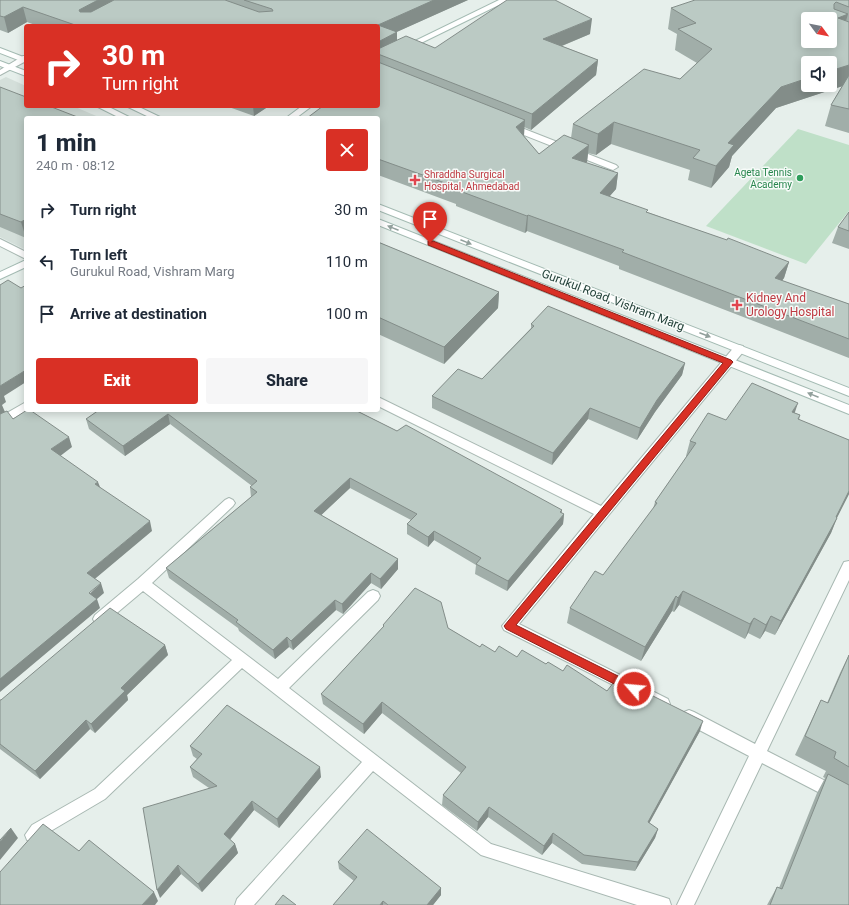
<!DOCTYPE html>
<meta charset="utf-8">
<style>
:root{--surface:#fff;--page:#f6f6f7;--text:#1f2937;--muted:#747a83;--accent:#d93025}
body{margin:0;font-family:Roboto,sans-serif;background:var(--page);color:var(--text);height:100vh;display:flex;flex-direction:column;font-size:15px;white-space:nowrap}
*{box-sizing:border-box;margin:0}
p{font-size:13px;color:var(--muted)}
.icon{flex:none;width:22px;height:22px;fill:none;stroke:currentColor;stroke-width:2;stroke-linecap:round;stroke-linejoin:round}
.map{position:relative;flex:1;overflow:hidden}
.panel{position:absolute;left:24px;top:116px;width:356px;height:296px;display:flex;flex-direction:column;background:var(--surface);border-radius:4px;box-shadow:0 2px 10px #0003}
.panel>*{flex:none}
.hud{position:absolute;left:24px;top:24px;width:356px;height:84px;border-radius:4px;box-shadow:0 2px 10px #0003;background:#d93025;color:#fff;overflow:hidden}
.needle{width:26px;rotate:122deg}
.tools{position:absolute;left:801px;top:12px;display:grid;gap:8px}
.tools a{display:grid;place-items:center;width:36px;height:36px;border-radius:4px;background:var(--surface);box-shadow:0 2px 10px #0003;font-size:20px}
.pin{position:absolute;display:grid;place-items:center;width:34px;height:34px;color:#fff;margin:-41px -17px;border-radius:50% 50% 50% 0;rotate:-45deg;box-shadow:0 0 4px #0007}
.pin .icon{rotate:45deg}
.me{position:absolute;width:44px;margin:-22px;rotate:297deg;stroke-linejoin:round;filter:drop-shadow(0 0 3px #0008)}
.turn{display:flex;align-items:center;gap:14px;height:84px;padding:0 12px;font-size:18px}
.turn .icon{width:52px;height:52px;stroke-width:2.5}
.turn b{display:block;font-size:28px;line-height:34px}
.round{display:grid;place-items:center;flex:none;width:42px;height:42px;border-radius:4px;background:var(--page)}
.summary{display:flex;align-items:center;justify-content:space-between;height:68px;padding:0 12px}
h1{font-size:24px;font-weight:800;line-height:30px}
.primary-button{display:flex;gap:8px;margin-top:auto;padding:8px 12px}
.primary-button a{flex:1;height:46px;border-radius:4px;background:var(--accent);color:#fff;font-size:16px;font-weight:800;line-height:46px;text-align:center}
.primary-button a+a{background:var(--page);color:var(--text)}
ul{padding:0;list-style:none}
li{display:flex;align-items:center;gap:12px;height:52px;padding:0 12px}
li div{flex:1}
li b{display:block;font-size:15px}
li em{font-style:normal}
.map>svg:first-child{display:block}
.built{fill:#d4dfda}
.green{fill:#bfe0c8}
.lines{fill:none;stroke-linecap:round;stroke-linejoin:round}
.street-casing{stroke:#a8b8b2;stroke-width:2}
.secondary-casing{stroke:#a4bbb3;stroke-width:2}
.street{fill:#fff;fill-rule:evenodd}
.secondary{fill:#fff;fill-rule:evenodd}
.wall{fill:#a1aea9}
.shaded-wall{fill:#838d89}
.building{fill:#bbcac4;stroke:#838d89;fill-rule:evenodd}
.oneway{fill:#92a09c}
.route{fill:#d93025;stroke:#8d1f18}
.leisure-dot{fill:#2e9e5b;stroke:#f7fbf9;stroke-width:1.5}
.health-dot{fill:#e0444e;stroke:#f7fbf9;stroke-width:1.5}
.labels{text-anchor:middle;stroke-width:3;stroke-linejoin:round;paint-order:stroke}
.far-leisure-label{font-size:10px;fill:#27864d;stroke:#f7fbf9;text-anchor:end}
.far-health-label{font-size:10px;fill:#be3a42;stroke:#f7fbf9;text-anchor:start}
.health-label{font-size:12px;fill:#be3a42;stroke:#f7fbf9;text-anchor:start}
.street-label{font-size:12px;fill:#24423a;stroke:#f7fbf9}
</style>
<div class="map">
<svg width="849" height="905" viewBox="0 0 849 905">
<rect width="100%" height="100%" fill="#e6efeb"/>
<!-- built -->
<path class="built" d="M6,77L26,86V106H73L101,118H26V250L0,237V80Z"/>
<!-- green -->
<path class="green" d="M798,129L849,145V211L806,264L706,226Z"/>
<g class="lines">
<defs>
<path id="street" d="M23,56H26V61L0,75V70Z
M509,123L616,165L618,167L613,170L610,169L506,128L505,126Z
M0,239L26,252V259L0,246Z
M739,345L743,346L744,349L743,352L519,624L668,699L670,704L668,709L663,710L504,630L502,626L594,514L378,406V397L601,506L735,346Z
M26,402V410H28L0,426V417Z
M229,498L233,500L235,503L233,506L152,583L278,679L368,592L373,590L378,592L380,596L378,600L289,688L491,844L663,897L669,899L671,905H637L481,855L373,771L254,905H235L237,899L362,762L242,668L105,799L44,835L33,843L27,840L25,835L32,825L95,789L232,660L143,591L105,623L100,625L95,623L93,619L95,615L138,579L225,500Z
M849,561V580L767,751L849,793V808L762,763L694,905H677L749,756L684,722L682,717L684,712L689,710L694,712L755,744L842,566L844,562Z"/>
<path id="secondary" d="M499,0H509L378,64V59Z
M0,48L26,58V63L0,53Z
M0,61L26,71V76L0,66Z
M96,106H107L131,118H120Z
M126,106H137L162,118H151Z
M302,106H312L296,118H286Z
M378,204L849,388V396L378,210Z
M378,219L849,405V414L378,225Z
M26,260V267L0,279V272Z"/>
</defs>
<!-- street casing -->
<use href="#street" class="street-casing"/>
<!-- secondary casing -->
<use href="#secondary" class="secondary-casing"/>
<!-- street -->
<use href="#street" class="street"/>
<!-- secondary -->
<use href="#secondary" class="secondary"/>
</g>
<!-- wall -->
<path class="wall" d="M0,0H468L396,32L397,41L435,48L590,34L562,46L598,60L596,75L531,130L524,127V136L539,154L571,138L573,124L680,79L697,63L675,50L677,34L668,29L671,8L849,0V133L825,126L831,105L842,86L776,108L732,156L729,167L711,188L688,180L690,170L611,144L596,155L588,153L587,162L586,163L618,173L616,189L609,196L647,212L789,262L784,278L782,281L849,304V358L619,269V266L527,231L525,233L456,206V204L378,175V26H38L27,22L8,33L0,30Z
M0,87L26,238L0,227Z
M226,106H269L254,116Z
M849,212V249L832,243L838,227Z
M378,242L499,292L498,308L444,364L378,334Z
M531,324L685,363L682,375L655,412L637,440L588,419L552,465L432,408V396L482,379L531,328Z
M99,410H355L562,513L564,514L563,524L507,591L475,574L476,565L434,540L428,547L407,534V524L411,520L350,488L321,515L398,559V569L381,589L371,583L343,614L336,610L293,650L289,647L275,659L239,631L238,628L169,578L166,568L251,497L250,487L252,486L170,424L125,456L89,429L86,419Z
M795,413L800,415L799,420L849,440V494L837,518L831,533L775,635L765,631L760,639L748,633L745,639L679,605L674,612L672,611L641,661L567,623L570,608L603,575L653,509L655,502L687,456H686L690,441L726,420Z
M383,625L448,628L480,647L495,652L546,664L607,691L646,703L700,731L649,823L658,829L655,838L635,871L582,864L552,843L542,855L488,817L477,831L442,805L443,795L461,773L382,713L364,734L323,704L321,694L383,627Z
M165,645L168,655L127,695L128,700L95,733L90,729L40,779L0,749V700Z
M849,655V905H767L777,887L779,888L817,793L825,778L823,777L826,771L795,755L812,719L821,700L827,703L840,673Z
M190,746L321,777L279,828L254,810L230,840L235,844L238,853L202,892L181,874L160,898L209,788L193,777L190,767L197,759L193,756Z
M338,862L441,888V895L433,905H333L354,881L339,869Z"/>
<!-- shaded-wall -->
<path class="shaded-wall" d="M98,0H129L83,26L79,10Z
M434,0H468L379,40L378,25Z
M23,7L27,22L8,33L4,17Z
M848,14L842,35L838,18Z
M592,19L590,34L542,54L543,39Z
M397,32V48L378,54L379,70H378V42Z
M598,60L596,75L531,130L532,114Z
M849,65V84L776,108L732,156L729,167L711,188L716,166L728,143L781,87L808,78V85H830V71Z
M253,106H269L254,116Z
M525,120L524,136L516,127Z
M614,122L611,144L596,155L598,134Z
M589,145L587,162L570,174L572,158Z
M618,173L616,189L598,210L600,193Z
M528,215L527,231L525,233L527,216Z
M26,219V238L21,222Z
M789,262L784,278L770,295L775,278Z
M499,292L498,308L444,364V347Z
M685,363L682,375L655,412L637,440L640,428L657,400Z
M26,370V382L4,396L6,402L2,405L5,412L0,416V386Z
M798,403L793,418L792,412Z
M590,408L588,419L552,465L553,453Z
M168,414L170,424L125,456L123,446Z
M69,437L72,447L55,460L51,449Z
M350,478V488L315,521L314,511Z
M98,482L102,492L95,484Z
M849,491V494L830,531L837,518L831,533L775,635L781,621Z
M562,510L561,518L564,514L563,524L507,591L508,581Z
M150,521L152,531L90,583L87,573Z
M434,531V540L428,547V537Z
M398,559V569L381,589L380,579Z
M371,573V583L343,614L342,604Z
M101,583L104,593L97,599L100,608L0,692V679Z
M683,591L679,605L674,612L678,598Z
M676,596L672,611L641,661L645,647Z
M335,600L336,610L293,650L291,641Z
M771,616L765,631L760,639L766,625Z
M754,618L748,633L745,639L750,624Z
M287,637L289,647L275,659L273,650Z
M165,645L168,655L127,695L128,700L95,733L91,724L121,688Z
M382,702V713L364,734L363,724Z
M86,720L90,729L40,779L35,771Z
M703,721L700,731L645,831L648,822Z
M320,767L321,777L279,828L277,819Z
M252,801L254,810L227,843L224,834Z
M489,807L488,817L477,831L478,822Z
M11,828L18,838L0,860V842Z
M658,829L655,838L635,871L638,862Z
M553,833L552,843L542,855L544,846Z
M235,844L238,853L202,892L198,884Z
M178,865L181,874L160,898L157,890Z
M441,888V895L433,905H427Z
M154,892L158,901L155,905H142Z
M383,901V905H380Z"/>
<!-- building -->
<path class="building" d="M0,0H98L79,10L80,12H91L114,0H225L259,12L273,11L272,9L244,0H434L378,25L397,32L378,42V26H78L23,7L4,17L0,16Z
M507,0H555L592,19L543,39L598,60L532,114L378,54V49L406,36L435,48Z
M695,0H849V7L836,2L834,4V9L848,14L838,18L849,22V65L830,71V63H808V78L781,87L728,143L734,145L716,166L693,158L700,150L614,122L598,134L573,124L644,69L680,79L712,49L678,29L696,23L671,8ZM808,19H830V41H808Z
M378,62L525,120L516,127L539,154L564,135L589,145L572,158L618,173L600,193L648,210L646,212L727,240L728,238L789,262L775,278L849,304V339L622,252L624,250L528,215L527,216L457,190L459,188L378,159V118H307L323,106H378Z
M849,75V109L831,105Z
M0,87L26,97V106H49L80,118H26V219L21,222L0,214Z
M849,212V231L838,227Z
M378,242L499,292L444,347L378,317Z
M8,280L21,288L26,285V370L0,386V285Z
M548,306L685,363L657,400L640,428L590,408L553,453L432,396L458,369L482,379L534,326L531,324Z
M752,383L798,403L792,412L800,415L798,419L849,440V491L836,517L837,518L781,621L771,616L766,625L754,618L750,624L683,591L678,598L676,596L645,647L570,608L595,571L603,575L657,503L655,502L696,443L690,441L708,413L726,420Z
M27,410H30L69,437L51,449L98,482L95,484L150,521L87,573L101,583L89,593L97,599L0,679V414L7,411L13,419Z
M99,410H355L397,431L406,425L562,510L560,512L564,514L508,581L476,564L481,558L434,531L428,537L407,524L417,514L350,478L314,511L398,559L380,579L371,573L342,604L335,600L291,641L287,637L273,650L236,622L238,620L166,568L257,492L250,487L257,481L168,414L123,446L86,419Z
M415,588L441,602L448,628L480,647L482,644L495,652L499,646L517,657L522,650L546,664L548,662L563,671L567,665L607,691L614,682L646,703L651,695L703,721L648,822L658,829L638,862L584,855L553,833L544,846L489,807L478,822L443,795L466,767L382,702L363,724L321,694L384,626L383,625Z
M110,608L165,645L121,688L125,691L91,724L86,720L35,771L0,744V700H1Z
M849,655V767L834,758L836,752L805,736L821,700L828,703Z
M227,705L320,767L277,819L252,801L224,834L235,844L198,884L178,865L157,890L143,808L217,786L190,767L202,754L190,746Z
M828,774L849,785V905H770L777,887L782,889Z
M43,824L79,851L89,840L154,892L142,905H0V872Z
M11,828L0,842V840Z
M367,829L441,888L427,905H388L383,901L380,905H333L357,877L338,862Z
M283,895L296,905H275Z"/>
<!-- one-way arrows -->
<defs><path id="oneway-solid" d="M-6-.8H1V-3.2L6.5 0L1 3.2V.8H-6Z"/></defs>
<g class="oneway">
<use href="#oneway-solid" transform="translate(393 228) rotate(-158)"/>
<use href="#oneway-solid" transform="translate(466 242) rotate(22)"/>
<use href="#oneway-solid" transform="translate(705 335) rotate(21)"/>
<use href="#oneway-solid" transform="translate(813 395) rotate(-158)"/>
</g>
<!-- route -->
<path class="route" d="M428,241H433L731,360L733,362L516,625L638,686L639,689L638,692H630L506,629L504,626L723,363L428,245Z"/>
<!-- markers -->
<circle class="leisure-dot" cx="800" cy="178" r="4"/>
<g class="health-dot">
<path d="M413 174h4v4h4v4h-4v4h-4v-4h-4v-4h4z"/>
<path d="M735 299h4v4h4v4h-4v4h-4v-4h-4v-4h4z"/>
</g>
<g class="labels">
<!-- far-leisure labels -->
<g class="far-leisure-label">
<text x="792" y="176">Ageta Tennis<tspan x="792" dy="12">Academy</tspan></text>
</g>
<!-- far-health labels -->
<g class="far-health-label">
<text x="424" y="178">Shraddha Surgical<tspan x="424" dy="12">Hospital, Ahmedabad</tspan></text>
</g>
<!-- health labels -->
<g class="health-label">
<text x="746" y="302">Kidney And<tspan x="746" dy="14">Urology Hospital</tspan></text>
</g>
<!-- street labels -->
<g class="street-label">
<text transform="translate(613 300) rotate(21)" y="4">Gurukul Road, Vishram Marg</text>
</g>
</g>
</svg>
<div class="tools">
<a><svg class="needle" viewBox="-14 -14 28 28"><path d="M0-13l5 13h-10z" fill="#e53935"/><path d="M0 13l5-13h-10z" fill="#747a83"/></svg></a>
<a><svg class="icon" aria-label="sound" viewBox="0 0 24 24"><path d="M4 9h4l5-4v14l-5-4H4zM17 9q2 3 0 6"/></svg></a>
</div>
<div class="pin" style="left:430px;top:243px;background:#d93025"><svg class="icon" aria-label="arrive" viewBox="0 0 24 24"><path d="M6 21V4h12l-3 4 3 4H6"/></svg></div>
<svg class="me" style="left:634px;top:689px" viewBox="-20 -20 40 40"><circle r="17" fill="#d93025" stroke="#fff" stroke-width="3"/><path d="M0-11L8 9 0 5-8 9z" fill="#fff"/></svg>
<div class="hud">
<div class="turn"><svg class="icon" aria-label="right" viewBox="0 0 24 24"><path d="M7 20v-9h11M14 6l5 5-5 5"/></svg><div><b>30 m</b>Turn right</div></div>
</div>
<section class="panel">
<div class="summary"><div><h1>1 min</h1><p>240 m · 08:12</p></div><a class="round" style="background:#d93025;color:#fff"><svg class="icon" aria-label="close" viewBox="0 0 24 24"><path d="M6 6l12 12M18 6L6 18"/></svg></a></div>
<ul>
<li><svg class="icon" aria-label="right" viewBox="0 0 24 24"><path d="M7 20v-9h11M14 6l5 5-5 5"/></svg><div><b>Turn right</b></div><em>30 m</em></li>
<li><svg class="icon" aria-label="left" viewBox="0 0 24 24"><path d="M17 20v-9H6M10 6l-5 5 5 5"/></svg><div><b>Turn left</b><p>Gurukul Road, Vishram Marg</p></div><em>110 m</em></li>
<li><svg class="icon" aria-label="arrive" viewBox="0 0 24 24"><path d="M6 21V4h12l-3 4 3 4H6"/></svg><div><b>Arrive at destination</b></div><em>100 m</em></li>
</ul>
<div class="primary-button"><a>Exit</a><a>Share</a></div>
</section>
</div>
